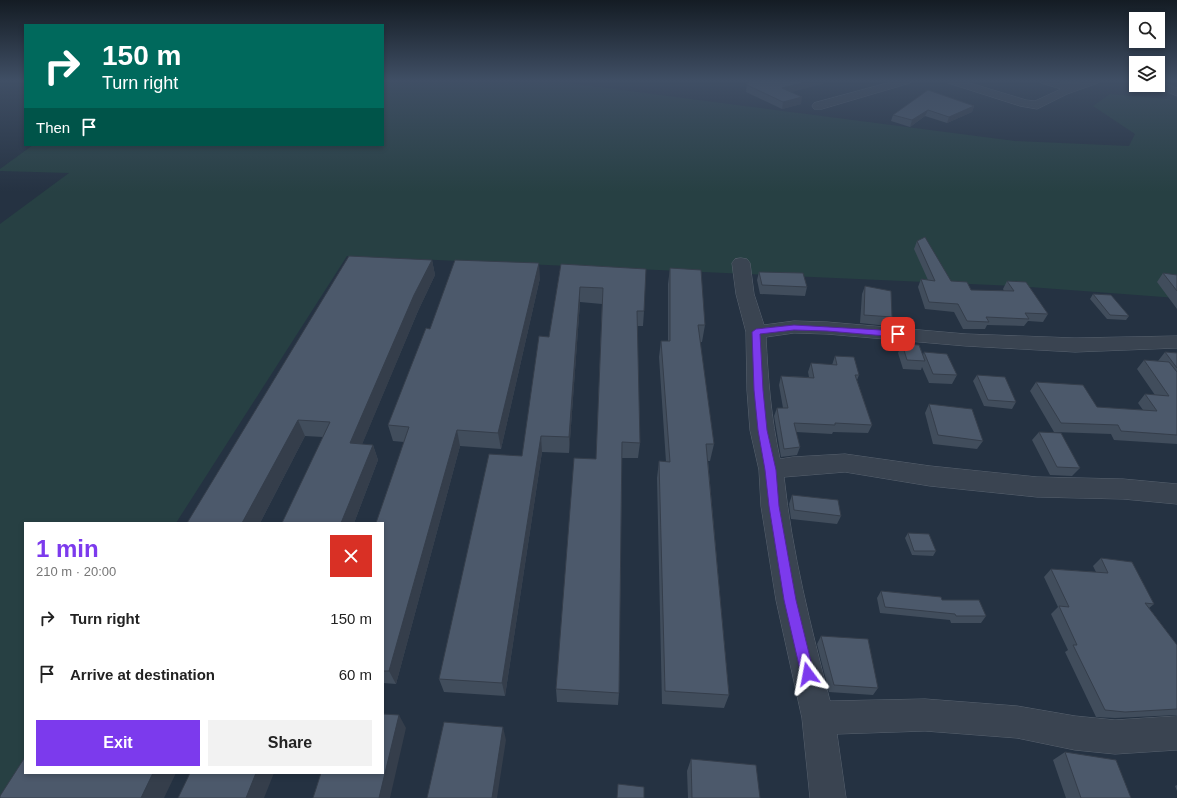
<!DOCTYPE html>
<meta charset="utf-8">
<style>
:root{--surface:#fff;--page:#f2f2f2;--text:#222;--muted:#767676;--accent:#7c3aed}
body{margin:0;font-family:Arial,sans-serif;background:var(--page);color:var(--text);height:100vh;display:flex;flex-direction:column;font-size:15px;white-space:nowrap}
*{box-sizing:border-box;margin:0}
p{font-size:13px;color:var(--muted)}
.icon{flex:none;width:22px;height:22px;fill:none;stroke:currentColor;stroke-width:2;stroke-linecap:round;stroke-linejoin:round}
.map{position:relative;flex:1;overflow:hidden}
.side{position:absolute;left:24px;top:522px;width:360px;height:252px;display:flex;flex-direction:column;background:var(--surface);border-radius:0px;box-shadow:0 2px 6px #0003}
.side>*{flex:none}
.banner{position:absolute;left:24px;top:24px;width:360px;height:122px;border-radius:0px;box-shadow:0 2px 6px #0003;background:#00695c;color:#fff;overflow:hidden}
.fabs{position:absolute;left:1129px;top:12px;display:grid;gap:8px}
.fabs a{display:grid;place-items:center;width:36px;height:36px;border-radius:0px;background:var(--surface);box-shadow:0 2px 6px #0003;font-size:20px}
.pin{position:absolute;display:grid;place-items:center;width:34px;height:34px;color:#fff;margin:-17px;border-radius:8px;box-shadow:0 2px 6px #0006}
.me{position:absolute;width:44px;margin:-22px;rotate:347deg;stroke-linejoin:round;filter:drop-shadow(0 0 3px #0008)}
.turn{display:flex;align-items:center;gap:14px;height:84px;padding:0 12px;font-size:18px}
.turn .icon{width:52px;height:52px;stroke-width:2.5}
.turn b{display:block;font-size:28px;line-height:34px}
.then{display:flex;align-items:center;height:38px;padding:0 12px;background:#0003;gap:8px;font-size:15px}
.round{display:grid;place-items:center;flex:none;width:42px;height:42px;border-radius:0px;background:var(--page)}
.overview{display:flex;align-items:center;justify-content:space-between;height:68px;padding:0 12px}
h1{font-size:24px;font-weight:700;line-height:30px;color:var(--accent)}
.button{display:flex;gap:8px;margin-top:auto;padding:8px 12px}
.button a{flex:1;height:46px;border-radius:0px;background:var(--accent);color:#fff;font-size:16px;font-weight:700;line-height:46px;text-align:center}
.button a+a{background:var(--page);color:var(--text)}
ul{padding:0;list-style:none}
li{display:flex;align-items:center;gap:12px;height:56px;padding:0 12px}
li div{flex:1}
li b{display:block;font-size:15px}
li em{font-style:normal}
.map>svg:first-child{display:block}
.green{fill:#274043}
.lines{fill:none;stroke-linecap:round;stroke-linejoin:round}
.minor-casing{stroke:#58626f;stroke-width:1}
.minor{fill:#3a4451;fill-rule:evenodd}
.wall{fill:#414d5c}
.shaded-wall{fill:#353e4b}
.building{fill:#4c596b;stroke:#353e4b}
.route{fill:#7c3aed;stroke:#51269a}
</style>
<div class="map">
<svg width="1177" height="798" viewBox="0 0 1177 798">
<rect width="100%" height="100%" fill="#253242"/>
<!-- green -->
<path class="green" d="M383,81H553L1015,141L1129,146L1135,134L1093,106L1110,94L1177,100V298L1015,286L347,256L176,523H25V760L0,798V224L69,173L0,171V169L33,145H383Z"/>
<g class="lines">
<defs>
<path id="minor" d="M895,81H912L910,83L822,109H814L812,106L814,103Z
M946,81H963L1026,100L1035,101L1061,89L1041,83L1040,81L1076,83L1084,81H1100L1098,83L1067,94L1037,109L1020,106L948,83Z
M1158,81L1177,88V96L1154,86L1153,85H1158Z
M741,258L747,259L750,263L754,294L764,325L794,321L827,322L966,334L1075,338L1177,336V348L1075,352L966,346L827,334L794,333L766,337C768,378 771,418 780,459L793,457L845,454L930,466L1037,477L1123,479L1177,484V504L1123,499L1037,497L930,486L845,472L784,477C792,553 811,627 830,701L925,699L1017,706L1075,716L1115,720L1177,716V750L1115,754L1075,750L1017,738L925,731L837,734L846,798H810L802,718L776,600L761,506L759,470L750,430L747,390L746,332L736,294L732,263L735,259Z"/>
</defs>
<!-- minor casing -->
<use href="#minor" class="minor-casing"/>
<!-- minor -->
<use href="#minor" class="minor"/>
</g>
<!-- wall -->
<path class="wall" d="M747,81H832L791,92L801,104L782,109L746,92Z
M1013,81H1029L1025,82H1017Z
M928,90L974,106L972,112L947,123L925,116L910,127L891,121L893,115Z
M917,241L951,281L971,290L1004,291L1003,289L1007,281L1048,314L1043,322L1028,321L1024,326L987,325L985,329H963L954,312L925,309L918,287L921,279L928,280L914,249Z
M432,260L435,275L418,311L362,444L373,445L378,460L354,523H282L323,437L305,436L260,523H187Z
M561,264L644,311L643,326H637L640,443L638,458H622L619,693L618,705L557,702L556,689L596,459L602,304L580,302L569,453L542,452L505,696L444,692L439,679L522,456L549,337Z
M670,268L705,325L702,342H700L714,444L710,461H708L729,695L724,708L662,704L657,478L659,461L666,462L659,357L661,341H668V284Z
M759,272L807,287L805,296L760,294L757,280Z
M1163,273L1177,275V309L1157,282Z
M540,278L501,449L460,446L396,684L383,683V523L404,442L393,441L388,425L430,329Z
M865,286L892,317L888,326L860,323L862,294Z
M1093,294L1129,316L1126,320L1107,319L1090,299Z
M902,344L923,355L924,352L957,375L952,384L929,383L922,367L921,370L903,369L898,353Z
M1165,352L1177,353V444L1114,440L1111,434L1054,432L1030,391L1036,382L1097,407L1143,410L1138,403L1145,394L1155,395L1137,369L1144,360L1159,361H1158Z
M835,356L859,375L857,380L872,425L868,433L833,432L832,434L796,432L800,447L797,455L781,457L774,416L777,408H783L779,385L781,376L809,377L808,372L811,363L832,365Z
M977,375L1016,402L1012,409L984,406L973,381Z
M929,404L983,441L977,449L933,444L925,413Z
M1039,432L1080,468L1072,476L1050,475L1032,440Z
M792,495L841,516L837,524L791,519L789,504Z
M908,533L936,551L933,556L912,555L905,538Z
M1101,558L1154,604L1149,608L1177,645V715L1115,718L1096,717L1065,652L1068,650L1051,614L1058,607L1044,577L1051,569L1096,572L1093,566Z
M881,591L942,600L986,616L981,623H951L950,620L880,613L877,598Z
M821,636L878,688L873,695L829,692L817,644Z
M1065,752L1131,798H1066L1053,760Z
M691,759L760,798H688L687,771Z
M1177,785V791L1175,786Z"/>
<!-- shaded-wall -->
<path class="shaded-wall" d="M809,81H832L781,95L782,88Z
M802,97L801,104L782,109L783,102Z
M974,106L972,112L947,123L949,117Z
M928,110L925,116L910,127L912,120Z
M432,260L435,275L418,311L356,459L350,443L414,295Z
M539,263L540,278L501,449L498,433Z
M580,287V302L569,453V437Z
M298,420L305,436L260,523H242Z
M457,430L460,446L396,684L389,671Z
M541,436L542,452L505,696L502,683Z
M373,445L378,460L354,523H341Z
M399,715L406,728L390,798H379Z
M503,727L506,740L497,798H492Z
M153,773H176L164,798H141Z
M256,773H274L264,798H246Z"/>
<!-- building -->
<path class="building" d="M749,81H809L782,88L802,97L783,102L747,85Z
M928,90L974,106L949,117L928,110L912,120L893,115Z
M925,237L951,281L967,282L971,290L1014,291L1007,281L1026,282L1048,314L1025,313L1029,319L986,317L989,322L967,321L958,304L929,302L921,279L935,281L917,241Z
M349,256L432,260L414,295L350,443L373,445L341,523H282L330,422L298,420L242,523H187Z
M455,260L539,263L498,433L457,430L389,671H383V523H376L409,427L388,425L426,328L430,329Z
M561,264L646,269L644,311H637L640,443L622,442L619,693L556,689L574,458L596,459L603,288L580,287L569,437L541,436L502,683L439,679L489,454L522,456L539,336L549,337Z
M670,268L701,270L705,325H698L714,444H706L729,695L665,691L659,461L670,462L661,341H670Z
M759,272L803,273L807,287L762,285Z
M1163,273L1177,275V291Z
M865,286L891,291L892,317L864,315Z
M1093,294L1111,295L1129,316L1110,315Z
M902,344L919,345L925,361L907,360Z
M924,352L947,354L957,375L933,374Z
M1165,352L1177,353V368Z
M835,356L854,357L859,375H855L872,425L835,423V425L794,423L800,447L784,449L777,408H788L781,376L814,378L811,363L837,365Z
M1144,360L1169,362L1177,372V435L1121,431L1118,425L1061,423L1036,382L1083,385L1097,407L1157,411L1145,394L1169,396Z
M977,375L1005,377L1016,402L988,400Z
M929,404L972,409L983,441L938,435Z
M1039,432L1061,433L1080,468L1057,467Z
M792,495L838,500L841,516L794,510Z
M908,533L929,534L936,551H914Z
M1101,558L1132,562L1154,604L1145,603L1177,645V709L1125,712L1105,710L1073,645H1077L1059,606L1069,607L1051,569L1108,573Z
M881,591L941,597L942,600H979L986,616H956L955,614L885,607Z
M821,636L868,639L878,688L834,685Z
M383,714L399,715L379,798H313L321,773H383Z
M444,722L503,727L492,798H427Z
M1065,752L1116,760L1131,798H1081Z
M25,757V773H153L141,798H0V796Z
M691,759L756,765L760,798H692Z
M190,773H256L246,798H178Z
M618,784L644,787V798H617Z"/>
<!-- sky -->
<linearGradient id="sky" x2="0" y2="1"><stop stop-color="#141c24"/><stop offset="0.42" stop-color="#404f65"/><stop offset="1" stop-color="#404f65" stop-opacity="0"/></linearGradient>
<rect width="1177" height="192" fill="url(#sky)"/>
<!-- route -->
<path class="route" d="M794,325L898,331L902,334L898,337L827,331L794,330L760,334L763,390L767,430L776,470L779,506L796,600L814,674L812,678L808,680L803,678L801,674L784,600L769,506L765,470L758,430L754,390L752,332L756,329Z"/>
</svg>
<div class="fabs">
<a><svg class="icon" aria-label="search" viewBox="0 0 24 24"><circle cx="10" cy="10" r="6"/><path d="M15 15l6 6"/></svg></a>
<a><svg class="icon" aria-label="layers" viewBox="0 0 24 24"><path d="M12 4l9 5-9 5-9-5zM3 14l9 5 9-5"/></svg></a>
</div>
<div class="pin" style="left:898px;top:334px;background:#d93025"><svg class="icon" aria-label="arrive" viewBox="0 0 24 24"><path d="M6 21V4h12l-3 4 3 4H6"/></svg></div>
<svg class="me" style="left:808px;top:674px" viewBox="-20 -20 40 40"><path d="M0-17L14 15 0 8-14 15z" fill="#7c3aed" stroke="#fff" stroke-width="4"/></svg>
<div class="banner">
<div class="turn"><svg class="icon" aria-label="right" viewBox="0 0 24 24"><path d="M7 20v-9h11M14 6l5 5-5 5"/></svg><div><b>150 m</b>Turn right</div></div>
<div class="then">Then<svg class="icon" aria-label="arrive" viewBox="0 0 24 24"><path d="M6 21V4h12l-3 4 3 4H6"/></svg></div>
</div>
<section class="side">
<div class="overview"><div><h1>1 min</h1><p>210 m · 20:00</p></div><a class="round" style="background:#d93025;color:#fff"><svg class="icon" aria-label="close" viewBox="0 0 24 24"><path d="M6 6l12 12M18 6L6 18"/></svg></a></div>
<ul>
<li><svg class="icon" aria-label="right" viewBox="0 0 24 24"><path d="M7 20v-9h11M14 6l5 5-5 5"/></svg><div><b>Turn right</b></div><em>150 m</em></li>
<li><svg class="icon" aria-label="arrive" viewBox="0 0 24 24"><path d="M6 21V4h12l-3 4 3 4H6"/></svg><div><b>Arrive at destination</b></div><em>60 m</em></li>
</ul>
<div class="button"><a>Exit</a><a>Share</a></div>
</section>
</div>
